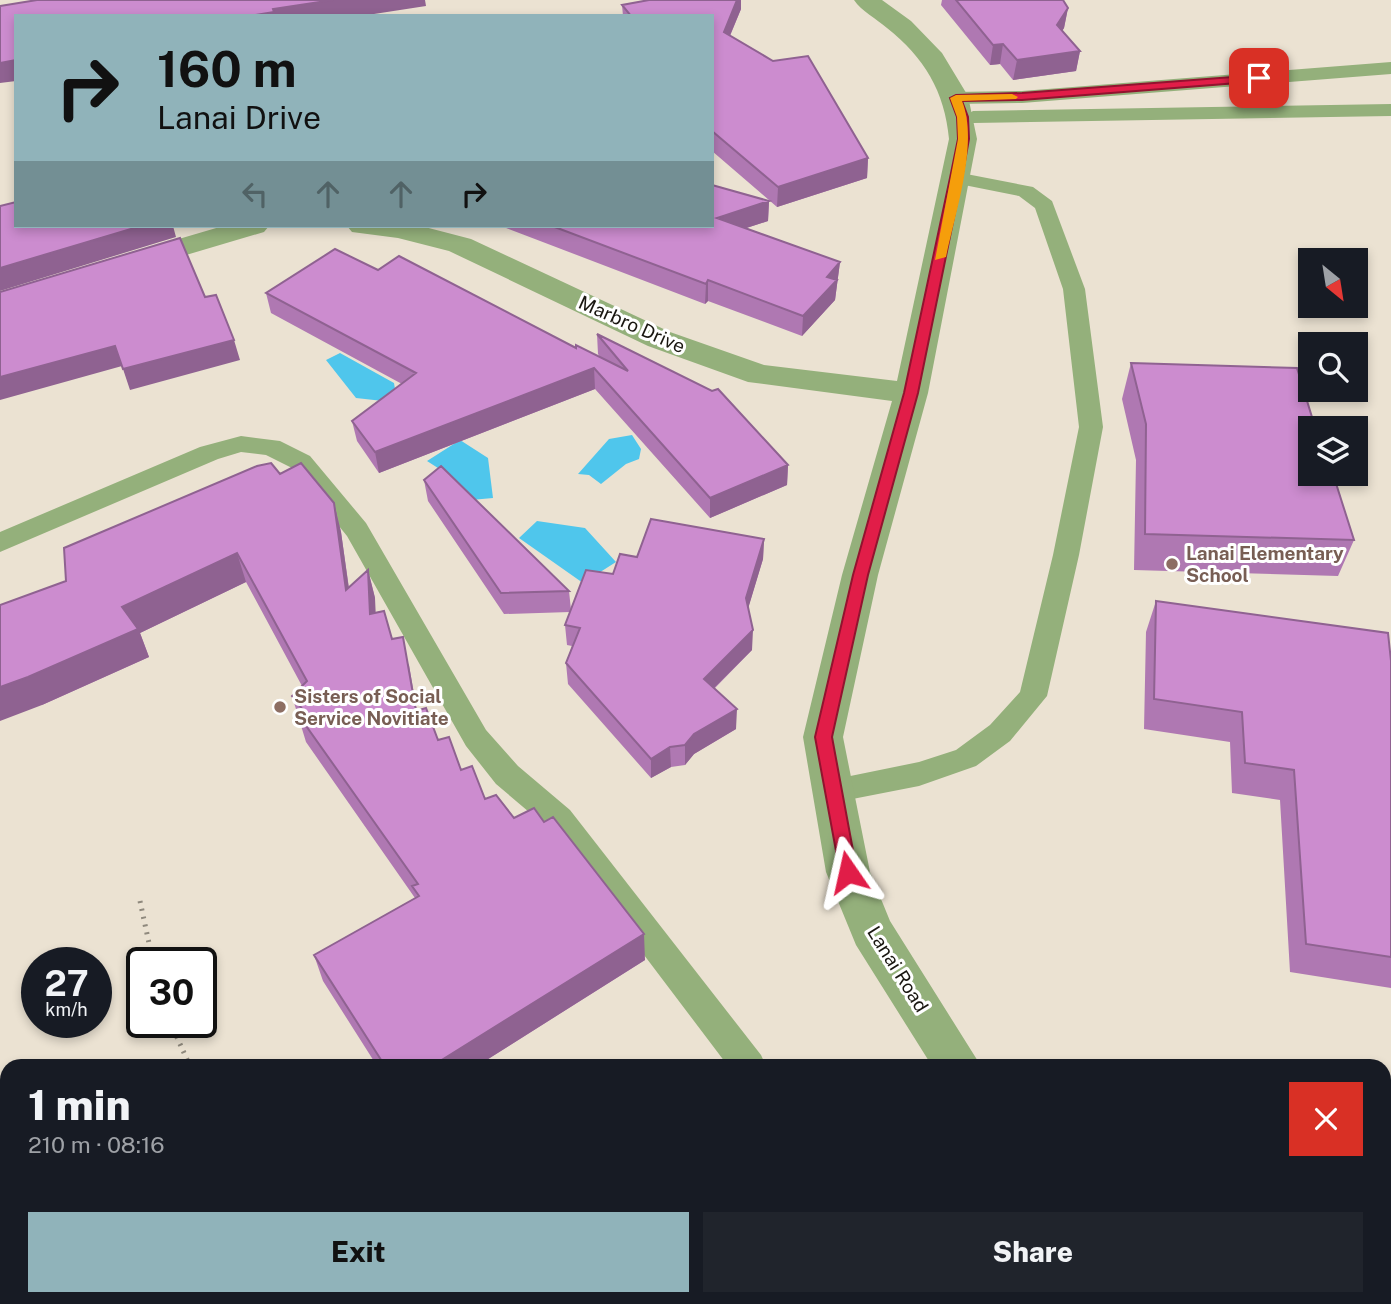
<!DOCTYPE html>
<meta charset="utf-8">
<style>
:root{--surface:#171b24;--page:#20242c;--text:#f1f3f6;--muted:#9ea1a6;--accent:#90b3ba}
body{margin:0;font-family:"Public Sans",sans-serif;background:var(--page);color:var(--text);height:100vh;display:flex;flex-direction:column;font-size:26px;white-space:nowrap}
*{box-sizing:border-box;margin:0}
p{font-size:23px;color:var(--muted)}
.icon{flex:none;width:38px;height:38px;fill:none;stroke:currentColor;stroke-width:2;stroke-linecap:round;stroke-linejoin:round}
.map{position:relative;flex:1;overflow:hidden}
.drawer{position:absolute;left:0px;top:1059px;width:1391px;height:247px;display:flex;flex-direction:column;background:var(--surface);border-radius:21px 21px 0 0;box-shadow:0 4px 10px #0003}
.drawer>*{flex:none}
.hud{position:absolute;left:14px;top:14px;width:700px;height:214px;border-radius:0px;box-shadow:0 4px 10px #0003;background:#90b3ba;color:#111;overflow:hidden}
.needle{width:46px;rotate:150deg}
.controls{position:absolute;left:1298px;top:248px;display:grid;gap:14px}
.controls a{display:grid;place-items:center;width:70px;height:70px;border-radius:0px;background:var(--surface);box-shadow:0 4px 10px #0003;font-size:35px}
.speed{position:absolute;left:21px;top:947px;display:flex;gap:14px;font-size:35px;font-weight:700;text-align:center}
.speed>*{display:grid;place-content:center;width:91px;height:91px;border-radius:50%;background:var(--surface);box-shadow:0 4px 10px #0003;line-height:1}
.speed small{font-size:18px;font-weight:400}
.speed .limit{border:4px solid #111;border-radius:10px;background:#fff;color:#111}
.pin{position:absolute;display:grid;place-items:center;width:60px;height:60px;color:#fff;margin:-30px;border-radius:14px;box-shadow:0 4px 10px #0006}
.me{position:absolute;width:77px;margin:-38px;rotate:349deg;stroke-linejoin:round;filter:drop-shadow(0 0 5px #0008)}
.turn{display:flex;align-items:center;gap:24px;height:147px;padding:0 28px;font-size:32px}
.turn .icon{width:91px;height:91px;stroke-width:2.5}
.turn b{display:block;font-size:49px;line-height:60px}
.lanes{display:flex;align-items:center;height:66px;padding:0 28px;background:#0003;justify-content:center;gap:35px;direction:ltr}
.lanes .off{opacity:.35}
.round{display:grid;place-items:center;flex:none;width:74px;height:74px;border-radius:0px;background:var(--page)}
.headline{display:flex;align-items:center;justify-content:space-between;height:119px;padding:0 28px}
h1{font-size:42px;font-weight:800;line-height:52px}
.cta{display:flex;gap:14px;margin-top:auto;padding:14px 28px}
.cta a{flex:1;height:80px;border-radius:0px;background:var(--accent);color:#111;font-size:28px;font-weight:800;line-height:80px;text-align:center}
.cta a+a{background:var(--page);color:var(--text)}
.map>svg:first-child{display:block}
.water{fill:#4fc6ec}
.lines{fill:none;stroke-linecap:round;stroke-linejoin:round}
.path{stroke:#8f897d;stroke-width:5;stroke-dasharray:2 6;stroke-linecap:butt}
.lane{fill:#94b07b;fill-rule:evenodd}
.street{fill:#94b07b;fill-rule:evenodd}
.wall{fill:#af78b2}
.shaded-wall{fill:#8f6291}
.building{fill:#cc8ccf;stroke:#8f6291;stroke-width:2}
.route{fill:#e11d48;stroke:#92132f;stroke-width:2}
.slow{fill:#f59e0b}
.education-dot{fill:#8d6e63;stroke:#fff;stroke-width:2.5}
.labels{text-anchor:middle;stroke-width:6;stroke-linejoin:round;paint-order:stroke}
.street-label{font-size:19px;fill:#191610;stroke:#fff}
.education-label{font-size:19px;font-weight:bold;fill:#785e54;stroke:#fff;text-anchor:start}
</style>
<div class="map">
<svg width="1391" height="1304" viewBox="0 0 1391 1304">
<rect width="100%" height="100%" fill="#ebe2d2"/>
<!-- water -->
<path class="water" d="M340,353L394,383L395,389L383,401L356,398L326,360Z
M632,435L641,449L639,459L626,464L601,484L589,475L578,474L609,439Z
M460,440L488,458L493,498L449,502L452,477L427,461Z
M537,521L585,528L616,562L583,583L519,538Z"/>
<g class="lines">
<!-- path -->
<path class="path" d="M140,901L153,962
M170,1022L190,1066"/>
<!-- lane -->
<path class="lane" d="M1391,62V74L1022,103L955,104L945,98L955,92L1022,91Z
M1391,104V116L973,123L963,117L973,111Z
M956,172L1033,187L1052,201L1085,289L1103,427L1079,555L1047,696L1010,741L976,766L919,786L832,803L821,800L817,791L821,782L919,762L956,750L990,725L1020,692L1053,555L1079,427L1063,289L1035,208L1019,196L949,182L946,178Z
M241,436L280,441L310,456L366,523L486,730L518,766L570,810L761,1055L766,1066H728L548,828L496,784L466,746L347,536L292,468L266,455L241,452L218,459L0,552V532L200,447Z"/>
<!-- street -->
<path class="street" d="M854,0H882L911,21L942,53L968,96L977,139L928,393L878,575L843,737L870,872L890,921L981,1066H932L856,945L826,872L803,737L842,575L892,401L748,382L648,346L449,251L398,238L352,232L347,226H421L471,239L670,332L764,365L897,381L949,139C945,92 924,57 887,28C877,19 861,11 854,0Z
M223,226H269L264,232L132,271L121,268L117,262L121,256Z
M1107,1298H1161L1163,1304H1109Z"/>
</g>
<!-- wall -->
<path class="wall" d="M649,0H741V9L730,36L868,158L867,178L777,207L712,151V16H623L622,5Z
M942,0H1063L1068,8L1064,28L1062,31L1080,51L1076,71L1013,80L1000,64L990,65L941,5Z
M769,201L768,221L746,228L840,262L835,300L802,336L708,301L705,304L501,226H712Z
M378,270L576,348L600,357L598,354L597,334L788,465L787,485L710,518L595,389L379,473L357,441L352,421L402,384L271,313L266,293Z
M1131,363L1315,427L1354,540L1338,576L1134,570L1136,460L1122,399Z
M280,474L334,503L341,532L349,588L368,570L375,598V612L409,665L417,711L438,740L485,799L514,818L645,960L477,1066H377L323,981L314,955L415,898L306,742L292,696L302,686L246,582L140,633L149,657L42,705L66,581Z
M424,480L569,591L571,610L613,574L637,557L764,539L763,559L748,608L752,650L714,689L736,729L694,754L685,765L671,767L651,778L568,684L566,663L572,646L567,645L565,625L570,612L504,614L428,501Z
M1156,601L1391,661V988L1290,972L1280,800L1232,793L1230,742L1144,729L1146,632Z
M1384,1119L1391,1120V1304H1381L1376,1298H1384Z"/>
<!-- shaded-wall -->
<path class="shaded-wall" d="M333,0H425L426,6L361,16H250L273,9Z
M737,0H741V9L723,52L724,32Z
M1068,8L1064,28L1053,45L1057,25Z
M1003,44L1000,64L990,65L993,45Z
M1080,51L1076,71L1013,80L1017,60Z
M16,60V81L0,83V63Z
M868,158L867,178L777,207L778,187Z
M769,201L768,221L716,238L717,218Z
M141,226H173L176,237L0,291V268Z
M840,262L835,300L802,336L803,316L827,277Z
M708,280V301L705,304L706,284Z
M234,340L240,360L130,390L123,369Z
M115,346L122,366L0,400V377Z
M594,368L595,389L379,473L375,452Z
M788,465L787,485L710,518V498Z
M334,503L341,532L353,619L346,590Z
M764,539L763,559L745,619L746,598Z
M237,553L246,582L140,633L149,657L42,705L0,721V687L122,607Z
M368,570L375,598L377,642L370,614Z
M753,630L752,650L703,699L704,679Z
M737,709L736,729L694,754L685,765V745L694,734Z
M670,747L671,767L651,778V759Z
M644,934L645,960L477,1066H432Z"/>
<!-- building -->
<path class="building" d="M37,0H333L273,9L274,12L250,16H16V60L0,63V6Z
M649,0H737L724,32L773,61L808,56L868,158L778,187L712,131V16H631L622,5Z
M956,0H1063L1068,8L1057,25L1080,51L1017,60L1003,44L993,45Z
M712,185L769,201L717,218L840,262L827,277L837,280L803,316L708,280L706,284L552,226H712Z
M16,202V226H141L0,268V206Z
M180,238L205,297L216,295L234,340L123,369L115,346L0,377V292Z
M335,249L378,270L399,256L576,348V345L628,371L597,334L712,391L718,389L788,465L710,498L594,368L375,452L352,421L416,373L266,293Z
M1131,363L1297,368L1315,427H1319V429H1311V474H1333L1354,540L1145,534L1146,424Z
M271,463L280,474L301,463L334,503L346,590L368,570L370,614L384,611L392,639L403,637L416,711L426,708L438,740L449,737L461,770L472,766L485,799L496,795L514,818L534,808L544,822L553,817L644,934L432,1066H385L314,955L419,896L412,886L418,884L297,713L303,710L292,696L307,681L237,553L122,607L138,629L28,677L0,687V605L66,581L64,548L257,466Z
M441,466L569,591L501,593L424,480Z
M651,519L764,539L746,598L753,630L704,679L737,709L694,734L685,745L670,747L651,759L566,663L580,628L565,625L586,570L613,574L620,554L637,557Z
M1156,601L1388,633L1391,661V957L1306,944L1294,770L1245,763L1242,712L1154,699Z
M1220,1061L1241,1066H1219Z
M1384,1119L1391,1120V1285L1384,1277Z
M44,1298H317L320,1304H36Z
M486,1298H505L508,1304H478Z"/>
<!-- route -->
<path class="route" d="M1259,75L1265,78L1263,81L1022,100L962,101L968,117L969,139L962,178L918,393L868,575L832,737L857,872L848,880L841,878L815,737L853,575L904,393L950,178L958,139L957,117L950,98L956,95L1022,93Z"/>
<!-- slow -->
<path class="slow" d="M1012,94L1018,97L1016,99L962,101C979,143 955,213 946,257L935,260L958,139L957,117L950,98L956,95Z"/>
<!-- markers -->
<g class="education-dot">
<circle cx="1172" cy="564" r="7"/>
<circle cx="280" cy="707" r="7"/>
</g>
<g class="labels">
<!-- street labels -->
<g class="street-label">
<text transform="translate(632 324) rotate(24)" y="7">Marbro Drive</text>
<text transform="translate(898 969) rotate(58)" y="7">Lanai Road</text>
</g>
<!-- education labels -->
<g class="education-label">
<text x="1186" y="560">Lanai Elementary<tspan x="1186" dy="22">School</tspan></text>
<text x="294" y="703">Sisters of Social<tspan x="294" dy="22">Service Novitiate</tspan></text>
</g>
</g>
</svg>
<div class="controls">
<a><svg class="needle" viewBox="-14 -14 28 28"><path d="M0-13l5 13h-10z" fill="#e53935"/><path d="M0 13l5-13h-10z" fill="#9ea1a6"/></svg></a>
<a><svg class="icon" aria-label="search" viewBox="0 0 24 24"><circle cx="10" cy="10" r="6"/><path d="M15 15l6 6"/></svg></a>
<a><svg class="icon" aria-label="layers" viewBox="0 0 24 24"><path d="M12 4l9 5-9 5-9-5zM3 14l9 5 9-5"/></svg></a>
</div>
<div class="speed"><div>27<small>km/h</small></div><div class="limit">30</div></div>
<div class="pin" style="left:1259px;top:78px;background:#d93025"><svg class="icon" aria-label="arrive" viewBox="0 0 24 24"><path d="M6 21V4h12l-3 4 3 4H6"/></svg></div>
<svg class="me" style="left:848px;top:872px" viewBox="-20 -20 40 40"><path d="M0-17L14 15 0 8-14 15z" fill="#e11d48" stroke="#fff" stroke-width="4"/></svg>
<div class="hud">
<div class="turn"><svg class="icon" aria-label="right" viewBox="0 0 24 24"><path d="M7 20v-9h11M14 6l5 5-5 5"/></svg><div><b>160 m</b>Lanai Drive</div></div>
<div class="lanes"><svg class="icon off" aria-label="left" viewBox="0 0 24 24"><path d="M17 20v-9H6M10 6l-5 5 5 5"/></svg><svg class="icon off" aria-label="ahead" viewBox="0 0 24 24"><path d="M12 20V5M6 11l6-6 6 6"/></svg><svg class="icon off" aria-label="ahead" viewBox="0 0 24 24"><path d="M12 20V5M6 11l6-6 6 6"/></svg><svg class="icon" aria-label="right" viewBox="0 0 24 24"><path d="M7 20v-9h11M14 6l5 5-5 5"/></svg></div>
</div>
<section class="drawer">
<div class="headline"><div><h1>1 min</h1><p>210 m · 08:16</p></div><a class="round" style="background:#d93025;color:#fff"><svg class="icon" aria-label="close" viewBox="0 0 24 24"><path d="M6 6l12 12M18 6L6 18"/></svg></a></div>
<div class="cta"><a>Exit</a><a>Share</a></div>
</section>
</div>
